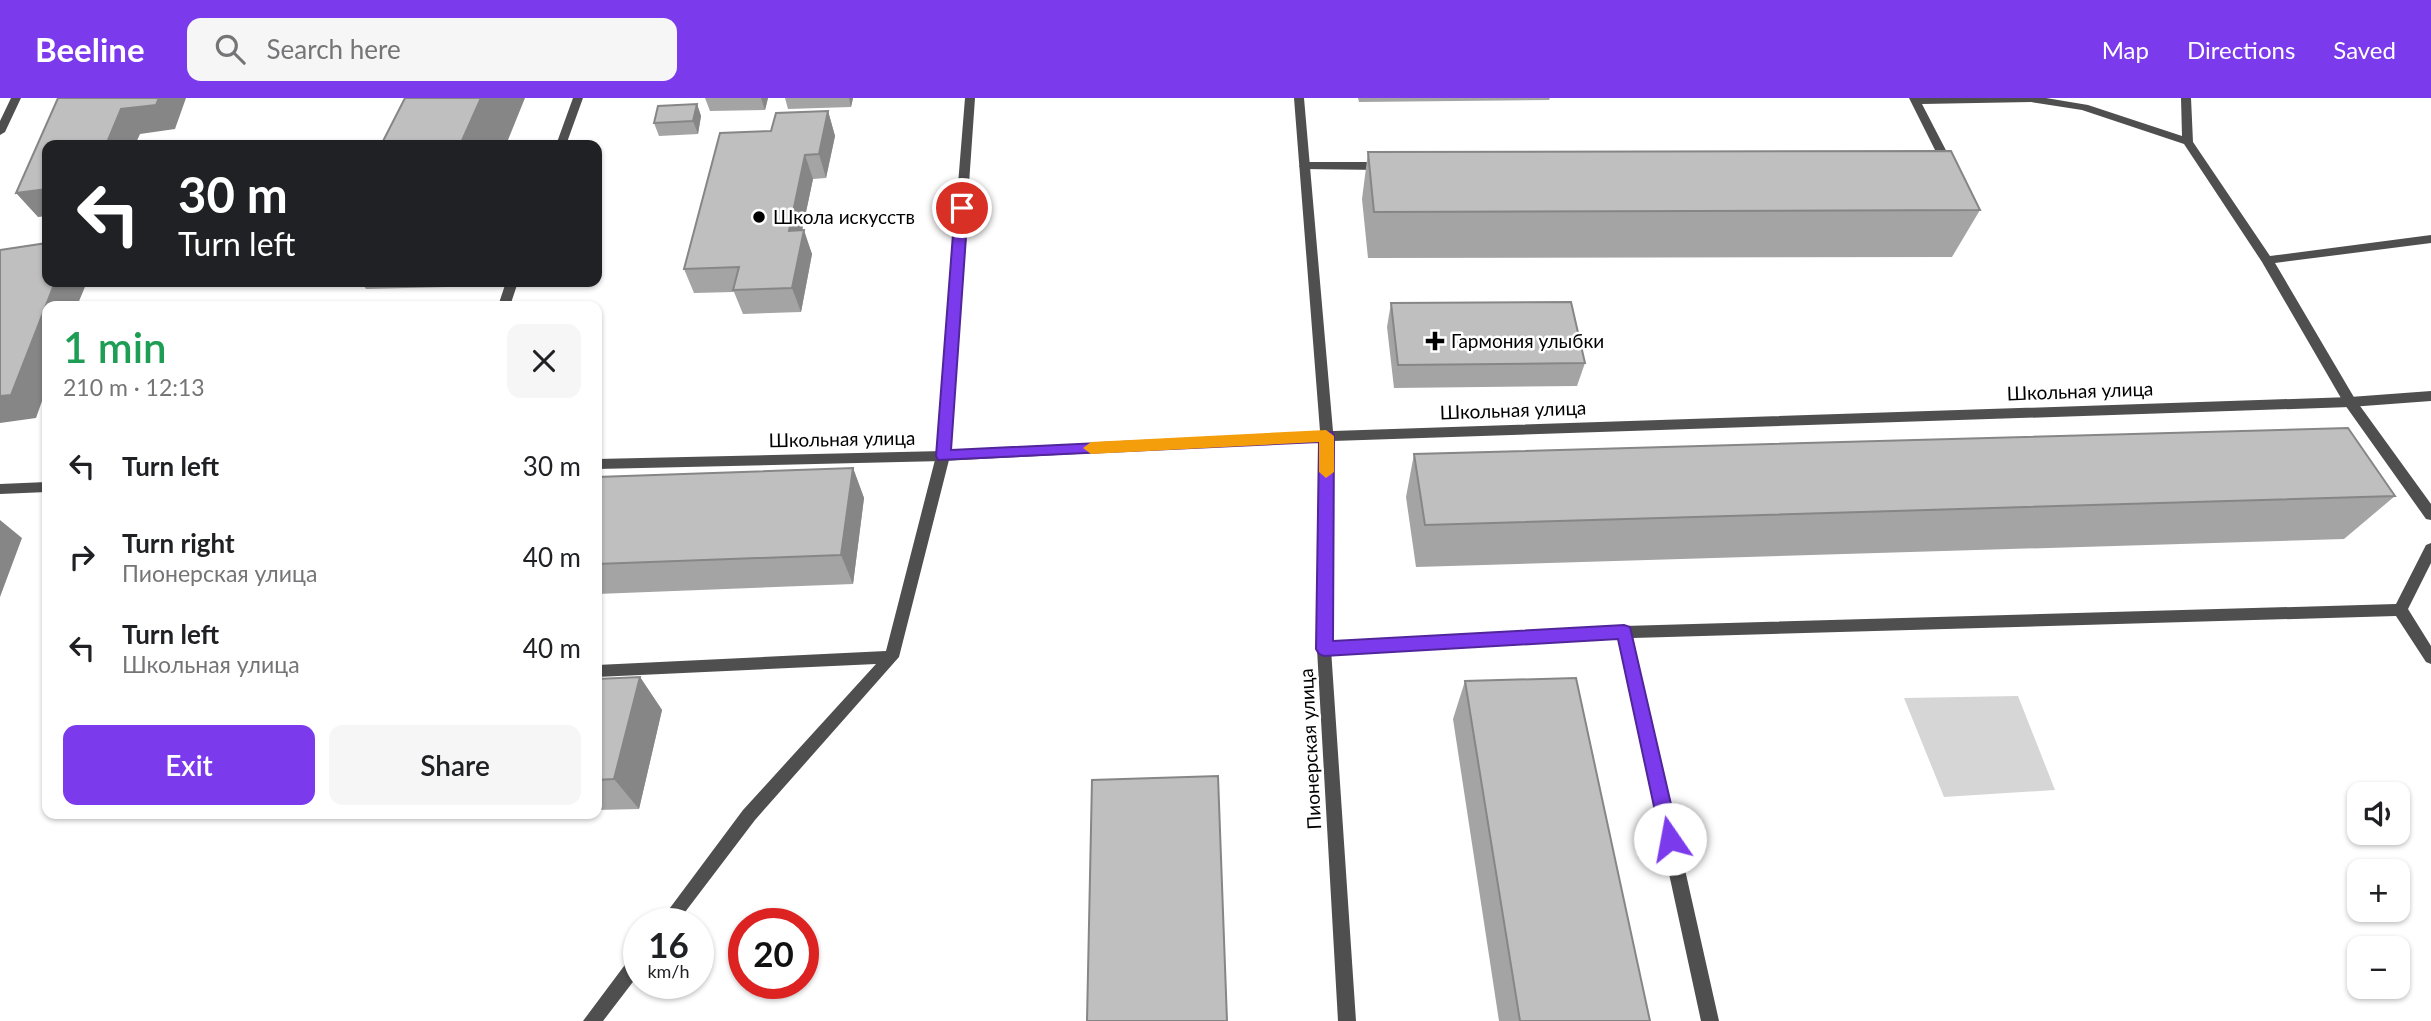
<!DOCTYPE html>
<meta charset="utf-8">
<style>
:root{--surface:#fff;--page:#f6f6f6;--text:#202124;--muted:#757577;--accent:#7c3aed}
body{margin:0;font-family:Lato,sans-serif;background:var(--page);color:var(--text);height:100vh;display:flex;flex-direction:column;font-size:26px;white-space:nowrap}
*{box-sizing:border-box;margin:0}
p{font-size:23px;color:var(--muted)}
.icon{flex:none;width:38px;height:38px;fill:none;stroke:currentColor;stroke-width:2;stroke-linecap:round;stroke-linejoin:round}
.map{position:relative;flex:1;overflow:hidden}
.side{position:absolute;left:42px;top:203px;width:560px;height:518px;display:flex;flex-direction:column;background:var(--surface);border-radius:14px;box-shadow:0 2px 5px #0004}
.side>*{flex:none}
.top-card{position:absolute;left:42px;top:42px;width:560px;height:147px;border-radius:14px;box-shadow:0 2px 5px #0004;background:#202124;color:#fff;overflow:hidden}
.buttons{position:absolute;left:2347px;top:684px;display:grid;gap:14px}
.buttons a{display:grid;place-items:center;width:63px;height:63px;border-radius:14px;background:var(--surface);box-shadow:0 2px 5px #0004;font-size:35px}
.speed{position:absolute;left:623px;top:810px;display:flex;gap:14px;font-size:35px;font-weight:700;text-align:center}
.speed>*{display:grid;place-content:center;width:91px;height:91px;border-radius:50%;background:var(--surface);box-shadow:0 2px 5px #0004;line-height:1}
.speed small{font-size:18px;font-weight:400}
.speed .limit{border:10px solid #d22;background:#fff;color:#111}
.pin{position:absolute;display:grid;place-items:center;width:60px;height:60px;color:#fff;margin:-30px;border:4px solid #fff;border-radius:50%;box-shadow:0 2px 7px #0007}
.me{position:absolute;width:77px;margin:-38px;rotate:348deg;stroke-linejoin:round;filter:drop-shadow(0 0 5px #0008)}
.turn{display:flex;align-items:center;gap:24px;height:147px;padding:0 21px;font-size:32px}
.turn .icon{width:91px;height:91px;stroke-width:2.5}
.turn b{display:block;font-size:49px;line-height:60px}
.round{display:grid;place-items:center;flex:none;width:74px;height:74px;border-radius:14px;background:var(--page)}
.headline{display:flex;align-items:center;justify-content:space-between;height:119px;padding:0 21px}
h1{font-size:42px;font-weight:600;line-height:52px;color:#1e9e55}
.button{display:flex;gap:14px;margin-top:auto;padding:14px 21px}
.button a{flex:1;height:80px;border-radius:14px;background:var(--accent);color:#fff;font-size:28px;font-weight:600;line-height:80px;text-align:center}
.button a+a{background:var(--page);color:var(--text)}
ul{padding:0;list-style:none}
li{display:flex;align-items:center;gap:21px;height:91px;padding:0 21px}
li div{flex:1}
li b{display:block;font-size:26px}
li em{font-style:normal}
header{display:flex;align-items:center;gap:42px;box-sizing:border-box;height:98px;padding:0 35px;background:var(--accent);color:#fff}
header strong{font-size:33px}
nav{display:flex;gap:38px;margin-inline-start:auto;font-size:24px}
.search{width:490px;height:63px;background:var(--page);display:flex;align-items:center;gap:18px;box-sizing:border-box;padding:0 24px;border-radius:14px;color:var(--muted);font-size:26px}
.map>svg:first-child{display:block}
.green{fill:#d6d6d6}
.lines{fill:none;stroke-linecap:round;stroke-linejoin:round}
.service{fill:#4f4f4f;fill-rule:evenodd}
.minor{fill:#4f4f4f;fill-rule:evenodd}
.wall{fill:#a4a4a4}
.shaded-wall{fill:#868686}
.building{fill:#bfbfbf;stroke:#868686;stroke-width:2}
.route{fill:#7c3aed;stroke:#51269a;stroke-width:2}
.slow{fill:#f59e0b}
.poi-dot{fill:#000;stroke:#fff;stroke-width:2.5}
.labels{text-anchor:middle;stroke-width:5;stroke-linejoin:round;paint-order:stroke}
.poi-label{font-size:19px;fill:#000;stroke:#fff;text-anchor:start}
.street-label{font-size:19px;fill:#000;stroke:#fff}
</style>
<header>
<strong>Beeline</strong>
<div class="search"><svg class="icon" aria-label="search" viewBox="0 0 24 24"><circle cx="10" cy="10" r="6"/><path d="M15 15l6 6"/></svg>Search here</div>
<nav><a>Map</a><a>Directions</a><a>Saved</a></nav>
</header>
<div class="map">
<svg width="2431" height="923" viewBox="0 0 2431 923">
<rect width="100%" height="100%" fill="#fff"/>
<!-- green -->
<path class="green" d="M2018,598L2055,692L1944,699L1904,600Z"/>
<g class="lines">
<!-- service -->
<path class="service" d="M965,0H975L950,358L899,559L755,722L676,826H658L743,712L876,566L597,579V567L886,553L936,358Z
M1909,0H2046L2088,7L2182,38L2181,0H2191L2193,44L2270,158L2431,137V145L2275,165L2355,301L2431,406V422L2426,421L2345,307L2262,164L2184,46L2082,12L2031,4L1922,6L1951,62L1949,65L1938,66L1932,62L1938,58Z
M1305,64H1382L1388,68L1382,72L1301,71L1299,68Z
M2431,445V465L2408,511L2431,548V566L2426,564L2396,518L1633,540L1719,923H1701L1618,541L1324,557L1319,555L1317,551L1319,547L1324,545L1624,528L2396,506L2426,447Z
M639,854V876L603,923H583L633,856Z"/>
<!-- minor -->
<path class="minor" d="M11,0H21L5,34L0,37V23Z
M573,0H583L566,47H556Z
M1294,0H1304L1333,333L2350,299L2431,293V303L2350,309L1333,343L1331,551L1356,923H1338L1317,551L1320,343L943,363L597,371V361L943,353L1320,333Z
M506,184H518L510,208H498Z
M47,384V394L0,396V386Z"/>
</g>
<!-- wall -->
<path class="wall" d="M705,0H768L765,12L710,13Z
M785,0H853L851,9L788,11Z
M1358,0H1550L1549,2L1359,4Z
M697,6L701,18L698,36L659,38L654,25Z
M828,13L835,38L826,80L813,81L802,132L812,156L801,214L743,216L734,194L694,195L684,171L771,33Z
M1368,54L1980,112L1952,159L1368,160L1362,101Z
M361,184H449L447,189L366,191Z
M1391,205L1585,265L1577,288L1394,290L1387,229Z
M1414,356L2395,398L2344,441L1416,469L1406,399Z
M853,370L864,400L853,486L597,496V379Z
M640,579L662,612L639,711L597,712V581Z
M1465,583L1650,923H1499L1453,621Z
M353,716H489L358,720Z"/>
<!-- shaded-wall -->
<path class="shaded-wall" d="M159,0H186L175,31L140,36L135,47H106L121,11Z
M481,0H525L506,47H460Z
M761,0H768L765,12Z
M849,0H853L851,9Z
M697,6L701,18L698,36L693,23Z
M828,13L835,38L826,80L819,56Z
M805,57L813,81L797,157L789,133Z
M47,91V118L38,119L16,95Z
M804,132L812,156L801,214L792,190Z
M55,184H87L77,208H47V289L36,320L0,325V298Z
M853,370L864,400L853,486L841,457Z
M0,422L22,440L0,499Z
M640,579L662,612L639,711L614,681Z"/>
<!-- building -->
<path class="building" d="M58,0H159L156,7L121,11L106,47H47V91L16,95Z
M405,0H481L460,47H381Z
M697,6L693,23L654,25L658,8Z
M828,13L819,56L805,57L789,133L804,132L792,190L733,192L739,169L684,171L720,35L771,33L776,15Z
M1951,53L1980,112L1374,114L1368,54Z
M47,145V184H55L11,297L0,298V152Z
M1571,204L1585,265L1398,267L1391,205Z
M2348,330L2395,398L1425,427L1414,356Z
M853,370L841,457L597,466V379Z
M640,579L614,681L597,682V581Z
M1576,580L1650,923H1520L1465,583Z
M1218,678L1227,923H1087L1092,682Z"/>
<!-- route -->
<path class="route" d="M962,106L968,110L951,352L1332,334L1334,338L1333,543L1624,527L1630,529L1679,741L1676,748L1670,750L1663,748L1661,741L1618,541L1324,558L1319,556L1316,551L1319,344L938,362L936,358L955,110Z"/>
<!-- slow -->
<path class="slow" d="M1326,332L1334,338V374L1326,380L1319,374V344L1091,356L1083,350L1091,344Z"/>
<!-- markers -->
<g class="poi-dot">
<circle cx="759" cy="119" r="7"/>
<path d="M1431.5 232.5h7v7h7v7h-7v7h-7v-7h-7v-7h7z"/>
</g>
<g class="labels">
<!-- poi labels -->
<g class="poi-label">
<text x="773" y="126">Школа искусств</text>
<text x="1451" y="250">Гармония улыбки</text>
</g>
<!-- street labels -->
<g class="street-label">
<text transform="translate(2080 293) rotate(-2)" y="7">Школьная улица</text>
<text transform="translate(1513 312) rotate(-2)" y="7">Школьная улица</text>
<text transform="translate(842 341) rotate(-1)" y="7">Школьная улица</text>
<text transform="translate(1310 651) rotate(-93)" y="7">Пионерская улица</text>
</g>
</g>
</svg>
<div class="buttons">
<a><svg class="icon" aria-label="sound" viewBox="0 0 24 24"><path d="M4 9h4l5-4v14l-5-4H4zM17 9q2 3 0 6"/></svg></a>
<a>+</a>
<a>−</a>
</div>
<div class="speed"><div>16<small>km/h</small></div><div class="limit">20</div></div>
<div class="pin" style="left:962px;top:110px;background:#d93025"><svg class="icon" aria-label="arrive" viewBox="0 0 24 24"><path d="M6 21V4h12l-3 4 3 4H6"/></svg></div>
<svg class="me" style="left:1670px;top:741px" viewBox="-20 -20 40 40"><circle r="19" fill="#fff"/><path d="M0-13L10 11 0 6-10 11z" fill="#7c3aed"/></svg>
<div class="top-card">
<div class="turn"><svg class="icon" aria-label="left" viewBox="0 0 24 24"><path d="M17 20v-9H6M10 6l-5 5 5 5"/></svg><div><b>30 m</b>Turn left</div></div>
</div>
<section class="side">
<div class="headline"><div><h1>1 min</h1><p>210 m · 12:13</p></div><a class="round"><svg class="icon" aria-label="close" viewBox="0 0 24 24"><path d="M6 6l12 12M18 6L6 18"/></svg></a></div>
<ul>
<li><svg class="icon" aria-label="left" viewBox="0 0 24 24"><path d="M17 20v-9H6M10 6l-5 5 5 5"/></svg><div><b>Turn left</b></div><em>30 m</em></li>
<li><svg class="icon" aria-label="right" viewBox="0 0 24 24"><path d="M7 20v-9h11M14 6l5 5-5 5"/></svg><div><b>Turn right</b><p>Пионерская улица</p></div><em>40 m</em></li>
<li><svg class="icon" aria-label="left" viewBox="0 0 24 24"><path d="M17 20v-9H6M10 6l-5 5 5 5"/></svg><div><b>Turn left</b><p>Школьная улица</p></div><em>40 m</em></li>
</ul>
<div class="button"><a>Exit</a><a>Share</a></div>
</section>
</div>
